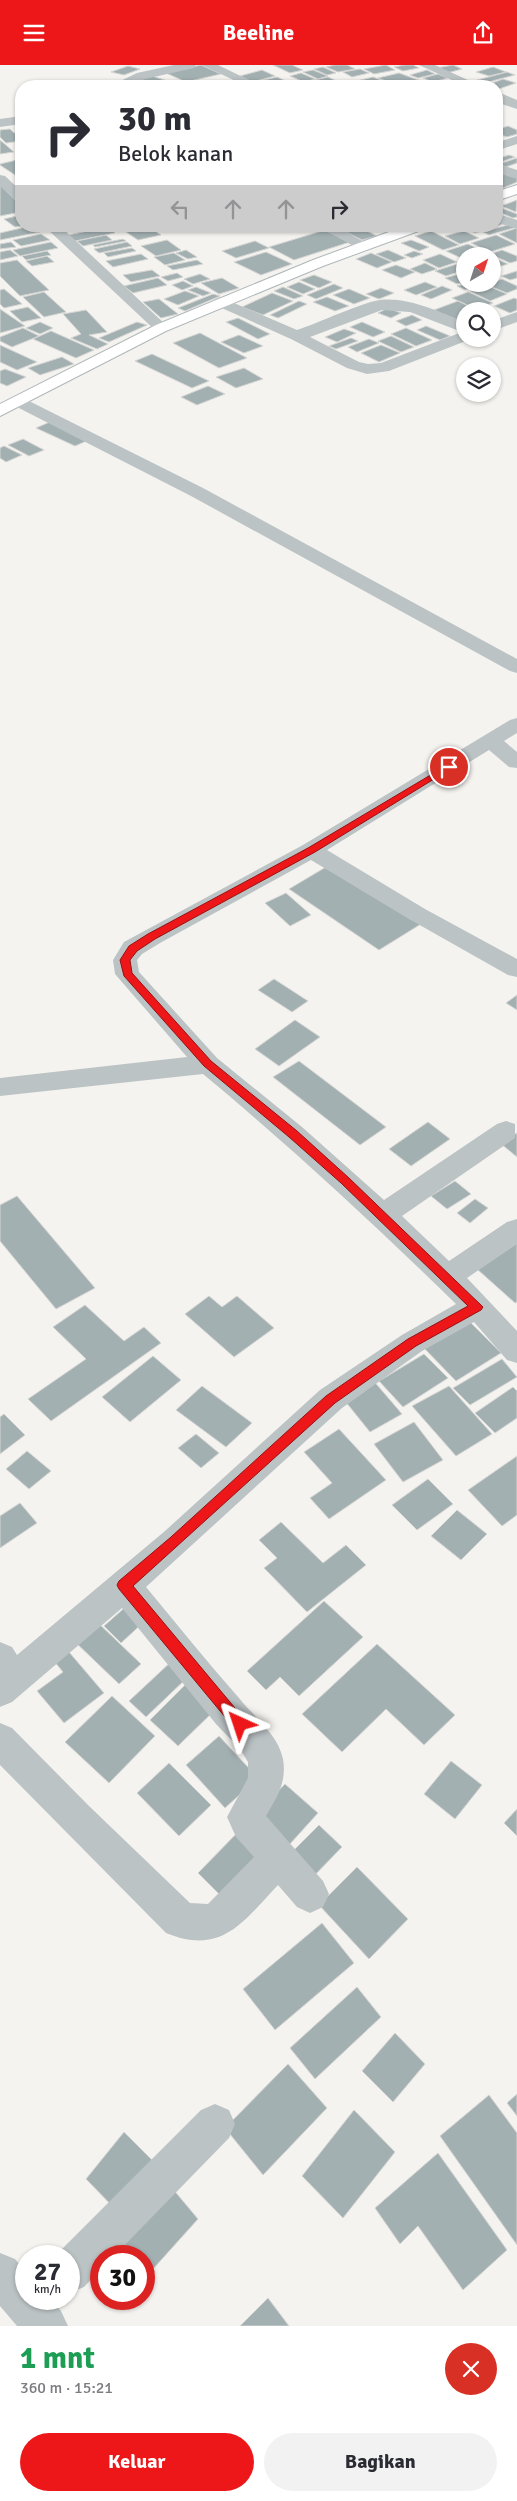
<!DOCTYPE html>
<html lang="id">
<meta charset="utf-8">
<style>
:root{--surface:#fff;--page:#f2f2f3;--text:#2b2b33;--muted:#7c7c81;--accent:#ed1719}
body{margin:0;font-family:Signika,sans-serif;background:var(--page);color:var(--text);height:100vh;display:flex;flex-direction:column;font-size:19px;white-space:nowrap}
*{box-sizing:border-box;margin:0}
p{font-size:16px;color:var(--muted)}
.icon{flex:none;width:28px;height:28px;fill:none;stroke:currentColor;stroke-width:2;stroke-linecap:round;stroke-linejoin:round}
.map{position:relative;height:2261px;overflow:hidden}
.details{display:flex;flex-direction:column;background:var(--surface);flex:1}
.details>*{flex:none}
.hud{position:absolute;left:15px;top:15px;width:488px;height:152px;border-radius:20px;box-shadow:0 1px 4px #0004;background:#fff;color:var(--text);overflow:hidden}
.needle{width:32px;rotate:39deg}
.fabs{position:absolute;left:456px;top:182px;display:grid;gap:10px}
.fabs a{display:grid;place-items:center;width:45px;height:45px;border-radius:50%;background:var(--surface);box-shadow:0 1px 4px #0004;font-size:25px}
.speed{position:absolute;left:15px;top:2180px;display:flex;gap:10px;font-size:25px;font-weight:700;text-align:center}
.speed>*{display:grid;place-content:center;width:65px;height:65px;border-radius:50%;background:var(--surface);box-shadow:0 1px 4px #0004;line-height:1}
.speed small{font-size:12px;font-weight:400}
.speed .limit{border:8px solid #d22;background:#fff;color:#111}
.pin{position:absolute;display:grid;place-items:center;width:42px;height:42px;color:#fff;margin:-21px;border:2px solid #fff;border-radius:50%;box-shadow:0 1px 5px #0007}
.me{position:absolute;width:55px;margin:-28px;rotate:318deg;stroke-linejoin:round;filter:drop-shadow(0 0 4px #0008)}
.turn{display:flex;align-items:center;gap:18px;height:105px;padding:0 20px;font-size:22px}
.turn .icon{width:65px;height:65px;stroke-width:2.5}
.turn b{display:block;font-size:35px;line-height:42px}
.lanes{display:flex;align-items:center;height:48px;padding:0 20px;background:#0003;justify-content:center;gap:25px;direction:ltr}
.lanes .off{opacity:.35}
.round{display:grid;place-items:center;flex:none;width:52px;height:52px;border-radius:26px;background:var(--page)}
.overview{display:flex;align-items:center;justify-content:space-between;height:85px;padding:0 20px}
h1{font-size:30px;font-weight:700;line-height:38px;color:#1e9e55}
.action{display:flex;gap:10px;margin-top:auto;padding:10px 20px}
.action a{flex:1;height:58px;border-radius:30px;background:var(--accent);color:#fff;font-size:20px;font-weight:700;line-height:58px;text-align:center}
.action a+a{background:var(--page);color:var(--text)}
header{display:flex;justify-content:space-between;align-items:center;height:65px;padding:0 20px;background:var(--accent);color:#fff;font-size:22px;font-weight:700}
.map>svg:first-child{display:block}
.building{fill:#a3b0b2;stroke:#d5d5d3}
.lines{fill:none;stroke-linecap:round;stroke-linejoin:round}
.major-casing{stroke:#afb7b9;stroke-width:2}
.minor{fill:#bcc3c5;fill-rule:evenodd}
.major{fill:#fff;fill-rule:evenodd}
.route{fill:#ed1719;stroke:#9a0f10}
</style>
<header><svg class="icon" aria-label="menu" viewBox="0 0 24 24"><path d="M4 6h16M4 12h16M4 18h16"/></svg>Beeline<svg class="icon" aria-label="share" viewBox="0 0 24 24"><path d="M12 15V3M7 8l5-5 5 5M5 13v7h14v-7"/></svg></header>
<div class="map">
<svg width="517" height="2261" viewBox="0 0 517 2261">
<rect width="100%" height="100%" fill="#f4f3ef"/>
<!-- building -->
<path class="building" d="M201,0L221,9L186,17L166,8Z
M273,0H292L303,5L290,8Z
M335,0H347L355,4L338,7L326,2Z
M386,0L395,5L374,9L364,4Z
M405,0H413L419,3L403,6L394,2Z
M453,0L462,4L447,8L437,3Z
M128,1L140,4L124,10L111,7Z
M323,2L336,8L327,10L314,4Z
M493,2L506,7L489,11L476,7Z
M360,4L369,8L352,12L343,7Z
M262,5L275,11L252,17L240,11Z
M313,5L328,11L318,14L303,7Z
M427,5L435,9L418,13L410,10Z
M507,7L515,10L477,20L470,17Z
M301,8L315,14L304,17L290,11Z
M399,8L421,16L399,21L378,13Z
M438,9L448,13L433,17L423,13Z
M152,11L177,19L153,21L137,16Z
M277,12L286,16L265,21L255,17Z
M328,12L343,19L328,21L315,15Z
M373,12L386,17L370,21H337Z
M503,14L516,18L499,24L487,20Z
M290,16L299,20H275Z
M314,16L326,21L300,19Z
M508,61L517,65V69L507,72L496,68V65Z
M10,64L14,68L21,66V76L6,78L0,72V65Z
M0,75L14,87L0,89Z
M509,90L515,92L496,99V94Z
M517,93V98L506,102L499,99Z
M21,94V114L0,100V99Z
M501,108L517,113V117L501,124L496,122V110Z
M0,120L21,141V147L0,151Z
M517,135L516,147L501,141Z
M499,142L517,149V152L513,153L496,146Z
M21,150V161L15,162L4,154Z
M496,154L506,158L475,168L461,161H496Z
M511,159L517,162L489,170L483,167Z
M30,161L40,167L0,175V168Z
M80,161H108L85,166L78,162Z
M122,161H147L119,166L115,163Z
M108,162L115,168L75,176L68,170Z
M149,162L161,170L138,175L126,167Z
M359,162L377,171L362,175L344,166Z
M517,163V178L499,169Z
M325,165L350,177L294,195L269,182Z
M431,166L459,180L443,185L415,171Z
M464,166L479,173L460,179L445,171Z
M41,169L50,175L21,181L13,175Z
M106,170L112,175L83,181L77,176Z
M496,170L515,179L490,187L471,178Z
M123,174L126,176L95,182L93,180Z
M167,175L181,185L156,191L141,181Z
M411,175L429,182L419,186L401,178Z
M255,176L269,183L236,193L222,186Z
M11,177L16,182L0,184V179Z
M51,177L58,183L20,191L13,185Z
M127,177L132,181L99,188L94,184Z
M468,179L485,187L465,191L463,194L446,186Z
M132,183L136,186L108,192L104,188Z
M10,185L18,191L0,195V187Z
M186,185L197,192L188,194L176,188Z
M388,185L406,193L394,197L376,189Z
M502,185L517,191V196L510,198L490,189Z
M47,186L51,190L26,195L22,191Z
M414,186L423,189L412,193L404,190Z
M266,187L292,199L261,210L234,197Z
M174,188L185,195L165,200L154,192Z
M371,188L392,197L377,203L356,194Z
M141,189L148,194L113,202L106,196Z
M440,189L457,197L439,203L423,195Z
M47,191L54,197L32,201L26,196Z
M492,192L508,199L492,204Z
M17,195L49,225L20,231L0,211V198Z
M197,195L203,199L173,205L167,201Z
M425,198L437,204L422,209L410,204Z
M460,198L465,200V205L446,211L435,206Z
M396,200L415,207L401,213L382,205Z
M152,205L160,211L131,217L123,210Z
M517,206V213L510,215L501,211Z
M177,208L183,212L168,216L161,212Z
M462,208L465,209V217L457,219L445,213Z
M200,209L210,214L193,219L184,214Z
M314,210L332,217L319,223L300,215Z
M158,213L167,220L133,228L124,221Z
M222,213L239,223L219,229L201,218Z
M502,214L517,221V224L507,228L487,220Z
M183,216L193,221L182,225L172,220Z
M299,217L315,224L303,229L287,222Z
M425,217L437,222L416,230L404,225Z
M334,219L343,223L316,234L307,230Z
M465,219H483L465,225L457,221Z
M486,220L507,229L490,236L470,226Z
M442,221L452,225L431,234L421,230Z
M196,222L211,228L203,231L188,225Z
M283,222L303,231L294,234L274,226Z
M381,223L394,228L379,234L366,229Z
M4,224L22,239L4,243L0,239V225Z
M349,224L370,233L354,239L333,230Z
M185,226L199,231L178,240L164,234Z
M44,227L66,247L44,252L23,232Z
M468,227L493,238L476,244L452,233Z
M272,228L293,236L263,250L242,242Z
M213,229L220,231L185,246L178,243Z
M327,232L349,241L335,246L313,237Z
M514,233L517,234V245L510,248L494,241Z
M159,234L178,249L161,253L143,237Z
M299,236L307,239L278,253L270,250Z
M458,236L479,246H465V257L462,258L434,245Z
M28,242L41,253L22,257L10,246Z
M388,243L401,248L391,253L378,248Z
M0,244L25,261L0,268Z
M86,245L107,267L89,270L108,279L97,284L71,273L81,269L63,249Z
M412,250L422,255L406,261L396,256Z
M238,253L270,269L258,274L226,257Z
M40,257L53,263L40,269L26,263Z
M137,257L147,260L109,277L99,273Z
M362,257L385,267L373,272L350,262Z
M426,261L450,271L440,275L417,265Z
M23,263L39,271L12,282L0,276V272Z
M406,263L432,275L416,281L391,269Z
M344,264L356,268L337,277L325,272Z
M51,266L94,285L76,293L33,274Z
M200,268L247,293L219,303L173,278Z
M239,270L263,281L244,288L221,277Z
M391,271L414,282L401,287L378,276Z
M351,273L358,276L336,284L329,281Z
M369,274L379,278L357,287L348,282Z
M0,280L37,297L17,305L0,297Z
M381,280L400,288L379,297L361,288Z
M152,289L209,316L192,323L135,296Z
M62,292L74,299L40,310L28,303Z
M244,303L263,314L236,323L216,312Z
M5,304L26,312L7,321L0,318V306Z
M208,321L225,329L197,340L181,332Z
M52,356L91,374L75,381L36,363Z
M23,374L44,385L29,391L8,380Z
M4,381L22,390L6,397L0,393V383Z
M331,799L421,859L379,885L289,824Z
M286,828L311,850L290,861L265,838Z
M274,914L308,936L292,947L258,925Z
M517,930V945L506,938Z
M295,955L320,972L279,1001L255,984Z
M299,996L386,1062L360,1080L273,1012Z
M428,1057L450,1074L411,1101L389,1084Z
M517,1068V1092L500,1078Z
M455,1116L471,1129L447,1144L431,1131Z
M17,1131L95,1223L56,1244L0,1176V1140Z
M475,1134L488,1143L470,1158L457,1148Z
M517,1178V1237L515,1238L477,1204Z
M209,1231L222,1242L237,1231L274,1263L234,1292L185,1249Z
M85,1240L124,1276L144,1262L161,1278L51,1356L28,1334L86,1294L53,1262Z
M465,1252L501,1288L456,1316L420,1279Z
M424,1289L448,1313L403,1342L379,1316Z
M153,1291L181,1315L130,1357L102,1332Z
M502,1294L517,1312L470,1340L453,1323Z
M372,1314L402,1349L370,1367L341,1331Z
M202,1321L252,1358L226,1382L176,1345Z
M449,1321L492,1369L456,1391L412,1341Z
M513,1322L517,1326V1353L495,1368L475,1348Z
M4,1349L25,1370L0,1389V1352Z
M414,1357L443,1395L403,1417L374,1379Z
M339,1364L386,1415L329,1454L310,1433L332,1418L304,1387Z
M196,1369L219,1388L201,1403L178,1383Z
M27,1386L51,1406L29,1424L6,1404Z
M517,1391V1450L502,1461L468,1425Z
M428,1414L453,1439L417,1465L392,1440Z
M20,1438L37,1458L0,1483V1451Z
M457,1445L487,1469L461,1495L431,1471Z
M281,1457L323,1498L346,1480L366,1500L307,1547L264,1503L277,1493L259,1475Z
M324,1536L363,1572L299,1631L280,1612L266,1625L247,1606Z
M130,1538L147,1554L121,1578L104,1561Z
M93,1553L141,1599L119,1619L71,1573Z
M377,1579L455,1650L424,1680L386,1644L342,1687L302,1649Z
M63,1580L104,1628L64,1658L37,1626L63,1607L49,1590Z
M174,1594L191,1609L146,1652L129,1636Z
M187,1618L216,1644L178,1681L150,1655Z
M112,1631L155,1671L109,1718L65,1677Z
M219,1671L258,1713L225,1743L186,1700Z
M451,1696L482,1720L455,1754L424,1729Z
M169,1698L211,1740L179,1771L137,1728Z
M285,1719L318,1748L289,1780L256,1749Z
M517,1744V1771L504,1758Z
M319,1760L342,1782L309,1816L286,1793Z
M240,1765L267,1791L224,1834L198,1808Z
M357,1802L408,1854L369,1894L319,1840Z
M322,1858L354,1898L275,1965L243,1924Z
M357,1922L381,1952L315,2014L290,1983Z
M395,1968L425,1999L393,2037L362,2006Z
M288,1999L327,2043L263,2110L225,2063Z
M517,2029V2051L507,2038Z
M489,2030L517,2068V2180L440,2071Z
M354,2045L395,2087L343,2153L302,2111Z
M124,2067L158,2101L120,2149L86,2114Z
M438,2088L507,2185L463,2225L418,2161L400,2179L375,2143Z
M167,2117L198,2154L144,2214V2191H118L125,2184L115,2173Z
M268,2233L289,2261H240Z"/>
<g class="lines">
<defs>
<path id="major" d="M517,120V129L496,136V127Z
M405,161H426L424,164L323,201L166,266L0,351V339L156,260L313,195Z"/>
</defs>
<!-- major casing -->
<use href="#major" class="major-casing"/>
<!-- minor -->
<path class="minor" d="M174,0H196L194,3L145,14L126,21H110L137,8Z
M202,0H218L261,21H246Z
M419,0H435L481,21H465Z
M500,28L517,35V44L496,37V29Z
M21,51V59L0,62V54Z
M517,71V79L496,86V78Z
M496,98L517,105V114L496,107Z
M0,110L5,111L21,126V137L16,136L0,121Z
M496,148L517,155V164L496,157Z
M44,161H60L166,260L169,263L166,266H156Z
M317,161H336L371,181L369,184H359Z
M220,232L297,265C319,258 360,238 380,235C409,232 439,247 465,257V274H471L389,306L367,309L347,303L291,274L215,240L212,237L215,234ZM382,245L410,247L462,267L381,298L368,299L359,297L310,272Z
M517,247V257L492,266V256Z
M19,331L203,423L517,594V608L510,606L191,431L13,340L11,336L13,332Z
M517,653V668L504,676L517,687V703L509,702L489,685L327,785L425,844L517,894V912L508,910L409,854L311,795L160,878L142,889L137,895L139,907L217,993L302,1062L384,1135L497,1059L506,1056L515,1059V1073L402,1151L449,1196L507,1157L517,1154V1179L467,1213L517,1266V1298L507,1295L474,1257L422,1286L342,1343L146,1522C177,1559 207,1597 239,1633C254,1652 278,1669 283,1694C287,1717 277,1732 266,1751L323,1816L329,1829L323,1842L310,1848L297,1842L278,1820C243,1857 222,1891 166,1868L0,1700V1658L12,1663L89,1741L190,1838L208,1839L254,1792L236,1772L227,1752L248,1713V1697L240,1684L216,1659L122,1543L12,1637L0,1642V1577L12,1582L17,1590L165,1466L320,1325L402,1270L456,1239C374,1159 291,1082 203,1009L0,1031V1013L187,992L115,909L113,895L124,877L303,780L510,655Z
M215,2039L229,2045L235,2059L229,2073L114,2191H101V2204L84,2222L69,2228V2191H55L201,2045Z
M0,2188L15,2194L26,2207V2234H51L61,2246L68,2261H17L0,2241Z"/>
<!-- major -->
<use href="#major" class="major"/>
</g>
<!-- route -->
<path class="route" d="M449,699L452,700V703L315,787L155,874L137,886L130,895L132,908L211,996L297,1066L349,1113L483,1242L481,1245L416,1281L335,1338L133,1521L245,1655L247,1659L245,1664L240,1666L235,1664L119,1524L117,1520L119,1516L171,1472L326,1331L408,1274L468,1241L341,1118L289,1072L204,1001L124,911L120,895L129,881L148,869L308,783Z"/>
</svg>
<div class="fabs">
<a><svg class="needle" viewBox="-14 -14 28 28"><path d="M0-13l5 13h-10z" fill="#e53935"/><path d="M0 13l5-13h-10z" fill="#7c7c81"/></svg></a>
<a><svg class="icon" aria-label="search" viewBox="0 0 24 24"><circle cx="10" cy="10" r="6"/><path d="M15 15l6 6"/></svg></a>
<a><svg class="icon" aria-label="layers" viewBox="0 0 24 24"><path d="M12 4l9 5-9 5-9-5zM3 14l9 5 9-5"/></svg></a>
</div>
<div class="speed"><div>27<small>km/h</small></div><div class="limit">30</div></div>
<div class="pin" style="left:449px;top:702px;background:#d93025"><svg class="icon" aria-label="arrive" viewBox="0 0 24 24"><path d="M6 21V4h12l-3 4 3 4H6"/></svg></div>
<svg class="me" style="left:240px;top:1659px" viewBox="-20 -20 40 40"><path d="M0-17L14 15 0 8-14 15z" fill="#ed1719" stroke="#fff" stroke-width="4"/></svg>
<div class="hud">
<div class="turn"><svg class="icon" aria-label="right" viewBox="0 0 24 24"><path d="M7 20v-9h11M14 6l5 5-5 5"/></svg><div><b>30 m</b>Belok kanan</div></div>
<div class="lanes"><svg class="icon off" aria-label="left" viewBox="0 0 24 24"><path d="M17 20v-9H6M10 6l-5 5 5 5"/></svg><svg class="icon off" aria-label="ahead" viewBox="0 0 24 24"><path d="M12 20V5M6 11l6-6 6 6"/></svg><svg class="icon off" aria-label="ahead" viewBox="0 0 24 24"><path d="M12 20V5M6 11l6-6 6 6"/></svg><svg class="icon" aria-label="right" viewBox="0 0 24 24"><path d="M7 20v-9h11M14 6l5 5-5 5"/></svg></div>
</div>
</div>
<section class="details">
<div class="overview"><div><h1>1 mnt</h1><p>360 m · 15:21</p></div><a class="round" style="background:#d93025;color:#fff"><svg class="icon" aria-label="close" viewBox="0 0 24 24"><path d="M6 6l12 12M18 6L6 18"/></svg></a></div>
<div class="action"><a>Keluar</a><a>Bagikan</a></div>
</section>
